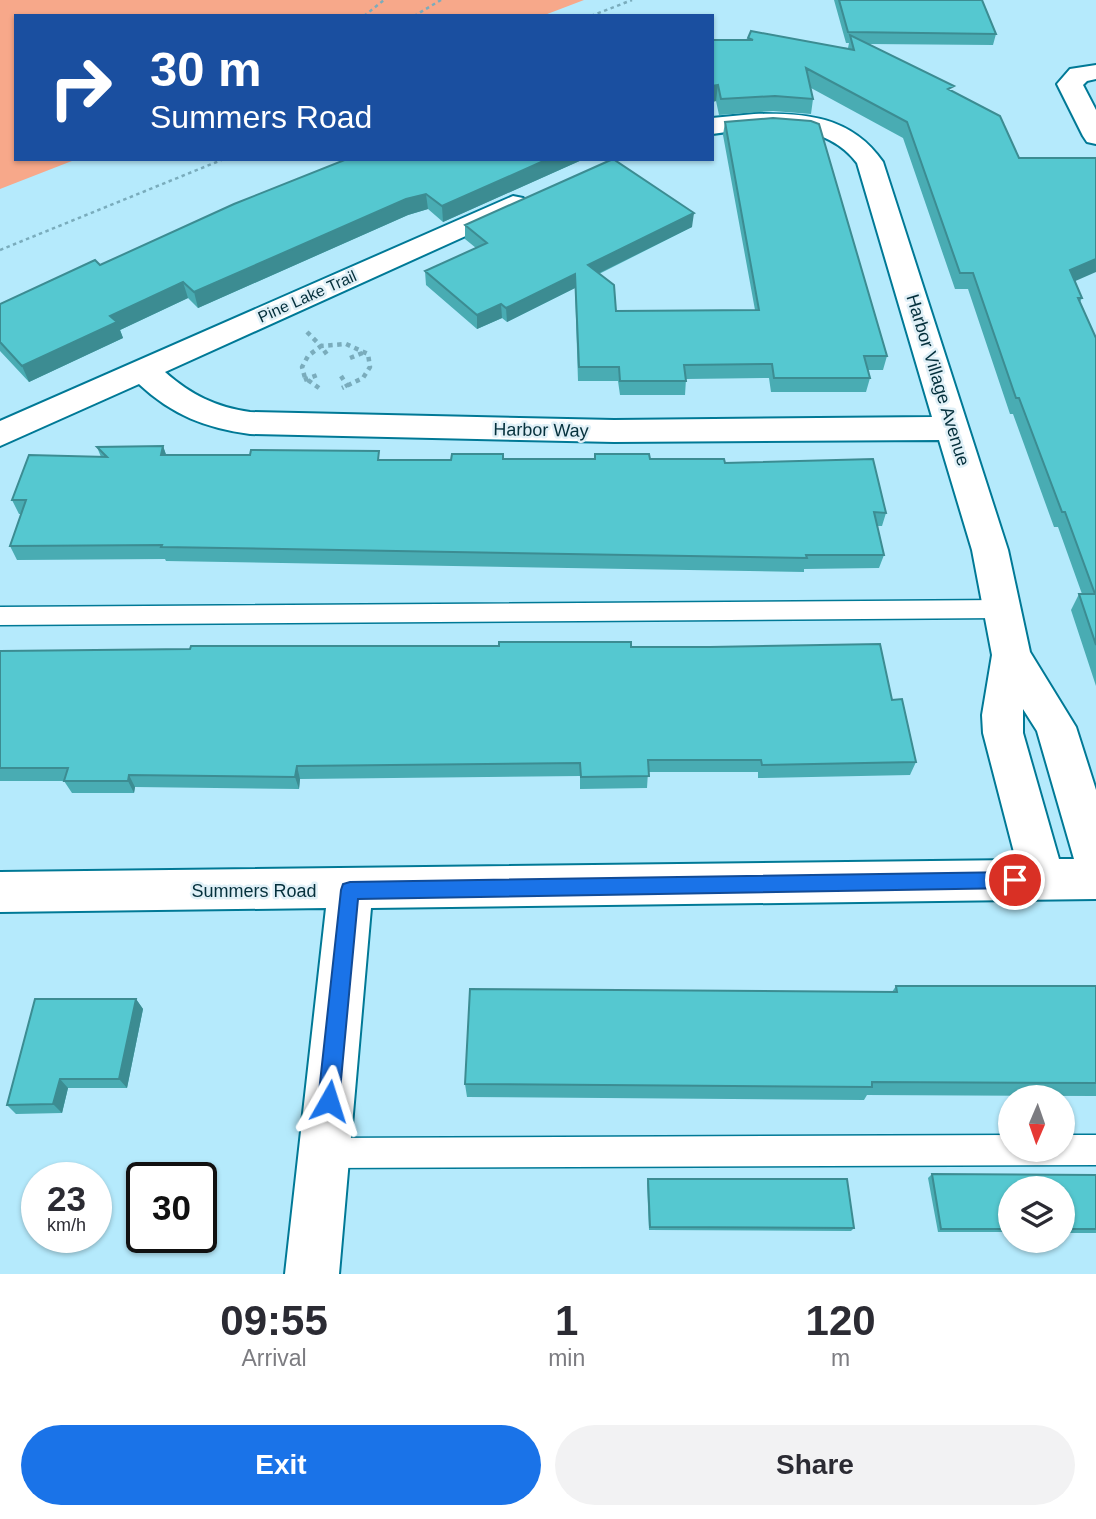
<!DOCTYPE html>
<style>
:root{--surface:#fff;--page:#f2f2f3;--text:#2b2b33;--muted:#7c7c81;--accent:#1a73e8}
body{margin:0;font-family:Arial,sans-serif;background:var(--page);color:var(--text);height:100vh;display:flex;flex-direction:column;font-size:26px;white-space:nowrap}
*{box-sizing:border-box;margin:0}
p{font-size:23px;color:var(--muted)}
.icon{flex:none;width:38px;height:38px;fill:none;stroke:currentColor;stroke-width:2;stroke-linecap:round;stroke-linejoin:round}
.map{position:relative;height:1274px;overflow:hidden}
.sheet{display:flex;flex-direction:column;background:var(--surface);flex:1}
.sheet>*{flex:none}
.hud{position:absolute;left:14px;top:14px;width:700px;height:147px;border-radius:0px;box-shadow:0 2px 5px #0004;background:#1a4fa0;color:#fff;overflow:hidden}
.needle{width:46px;rotate:182deg}
.controls{position:absolute;left:998px;top:1085px;display:grid;gap:14px}
.controls a{display:grid;place-items:center;width:77px;height:77px;border-radius:50%;background:var(--surface);box-shadow:0 2px 5px #0004;font-size:35px}
.speed{position:absolute;left:21px;top:1162px;display:flex;gap:14px;font-size:35px;font-weight:700;text-align:center}
.speed>*{display:grid;place-content:center;width:91px;height:91px;border-radius:50%;background:var(--surface);box-shadow:0 2px 5px #0004;line-height:1}
.speed small{font-size:18px;font-weight:400}
.speed .limit{border:4px solid #111;border-radius:10px;background:#fff;color:#111}
.pin{position:absolute;display:grid;place-items:center;width:60px;height:60px;color:#fff;margin:-30px;border:4px solid #fff;border-radius:50%;box-shadow:0 2px 7px #0007}
.me{position:absolute;width:77px;margin:-38px;rotate:6deg;stroke-linejoin:round;filter:drop-shadow(0 0 5px #0008)}
.turn{display:flex;align-items:center;gap:24px;height:147px;padding:0 21px;font-size:32px}
.turn .icon{width:91px;height:91px;stroke-width:2.5}
.turn b{display:block;font-size:49px;line-height:60px}
.eta{display:flex;justify-content:space-evenly;align-items:center;height:119px;text-align:center}
.eta b{font-size:42px;font-weight:600;line-height:49px}
.action{display:flex;gap:14px;margin-top:auto;padding:14px 21px}
.action a{flex:1;height:80px;border-radius:42px;background:var(--accent);color:#fff;font-size:28px;font-weight:600;line-height:80px;text-align:center}
.action a+a{background:var(--page);color:var(--text)}
.map>svg:first-child{display:block}
.green{fill:#f7a88a}
.lines{fill:none;stroke-linecap:round;stroke-linejoin:round}
.lane-casing{stroke:#007996;stroke-width:3}
.street-casing{stroke:#007996;stroke-width:4}
.path-far1{stroke:#7aacbc;stroke-width:2.5;stroke-dasharray:3.5 3.5;stroke-linecap:butt}
.path{stroke:#7aacbc;stroke-width:4.5;stroke-dasharray:4.5 4.5;stroke-linecap:butt}
.lane{fill:#fff;fill-rule:evenodd}
.street{fill:#fff;fill-rule:evenodd}
.wall{fill:#49acb3}
.shaded-wall{fill:#3c8c92}
.building{fill:#55c8d0;stroke:#3c8c92;stroke-width:2}
.route{fill:#1a73e8;stroke:#114b97;stroke-width:2}
.labels{text-anchor:middle;stroke-width:5;stroke-linejoin:round;paint-order:stroke}
.far-street-label{font-size:16px;fill:#05303c;stroke:#e0f0f7}
.street-label{font-size:18px;fill:#05303c;stroke:#e0f0f7}
</style>
<div class="map">
<svg width="1096" height="1274" viewBox="0 0 1096 1274">
<rect width="100%" height="100%" fill="#b5eafc"/>
<!-- green -->
<path class="green" d="M0,0H584L542,16H16V159H77L0,189Z"/>
<g class="lines">
<defs>
<path id="lane" d="M1001,600L1009,603L1012,609L1009,615L1001,618L0,625V607Z
M1010,1135V1150H1062V1135H1096V1165L323,1168L312,1164L308,1153L312,1142L323,1138Z"/>
<path id="street" d="M1096,65V79L1087,81L1083,85L1096,110V144L1087,142L1083,136L1057,84L1070,69Z
M754,114C806,113 851,116 883,162L1008,550L1030,652L1076,727L1096,790V899L371,908L339,1274H285L326,908L0,912V872L1016,860L983,733L982,715L992,655L972,550L939,440L614,442L250,434C206,428 172,415 139,384L0,446V421L513,196L523,198L527,204L523,210L165,372C191,395 216,407 250,412L614,420L932,417L857,163C823,118 761,128 712,134V118ZM1023,709L1037,731L1074,859H1059L1023,733Z"/>
</defs>
<!-- lane casing -->
<use href="#lane" class="lane-casing"/>
<!-- street casing -->
<use href="#street" class="street-casing"/>
<!-- path-far1 -->
<path class="path-far1" d="M364,16L384,0
M414,16L441,0
M591,16L632,0
M0,250L224,159"/>
<!-- path -->
<path class="path" d="M307,332L321,346L346,344L368,354L370,367L363,378L342,388
M350,358L365,352
M341,376L348,387
M304,380L320,374
M319,388L305,378L302,367L308,356L321,346L328,356"/>
<!-- lane -->
<use href="#lane" class="lane"/>
<!-- street -->
<use href="#street" class="street"/>
</g>
<!-- wall -->
<path class="wall" d="M834,0H982L996,34L993,45L868,44L952,91L1075,281L1082,298L1080,302L1096,338V686L1071,610L1079,594H1082L1058,527H1054L1013,414H1010L968,289H955L903,138L811,88L813,99L811,114L773,111L719,115L716,101L712,102V40H748V38L848,48L849,43H846Z
M725,122L887,356L883,370H867L870,378L866,392H771L769,378L686,379L685,395H620L618,381H578L575,288L507,322L502,318L477,329L426,285L425,271L476,248L465,239V225L692,227L599,274L616,311L755,310L723,135Z
M584,159L443,222L428,209L408,215L198,308L188,298L120,330L123,338L29,382L0,351V304L100,265Z
M163,446L166,455L381,460L650,459L725,463L886,513L882,526H877L884,555L879,568L804,569V572L166,561L165,559L17,560L10,546L21,514H19L12,500L101,457L97,447Z
M631,647L892,700L916,762L910,775L758,778V772H648L647,788L580,789V776L300,779L299,789L135,787L134,793H72L64,781H0V651Z
M896,986H1096V1096L867,1095L864,1100L467,1097L465,1084L892,992Z
M136,999L143,1009L127,1088H68L62,1113L16,1114L7,1105Z
M932,1174L1096,1175V1233H1062V1188H1010V1232H938L928,1178Z
M648,1179L854,1228L851,1231L649,1230L647,1183Z"/>
<!-- shaded-wall -->
<path class="shaded-wall" d="M718,85L716,101L712,102V86Z
M548,159H584L443,222L442,206Z
M426,194L428,209L408,215L198,308L194,292L406,199Z
M694,213L692,227L587,279L588,265Z
M1096,259V272L1064,286L1070,270Z
M575,274V288L507,322L506,308Z
M183,282L188,298L120,330L123,338L29,382L22,366L110,316Z
M501,304L502,318L477,329V315Z
M163,446L168,460L161,455Z
M297,766L300,779L299,789L295,777Z
M129,775L135,787L134,793L128,781Z
M136,999L143,1009L127,1088L119,1079Z
M60,1079L68,1088L62,1113L53,1104Z"/>
<!-- building -->
<path class="building" d="M839,0H982L996,34L848,32Z
M751,31L854,50L850,35L954,86L948,89L1000,116L1019,158H1096V259L1070,270L1082,298H1078L1096,338V645L1079,594H1095L1065,512H1062L1019,398H1016L973,273H960L907,122L806,68L813,99L775,96L721,99L718,85L712,86V40H753L748,38Z
M773,118L811,121L819,124L887,356H864L870,378H774L772,364L684,365L686,381H620L619,367H579L575,274L506,308L501,304L477,315L425,271L487,243L465,225L613,159L694,213L588,265L614,285L616,311L759,310L725,122Z
M347,159H548L442,206L426,194L406,199L194,292L183,282L110,316L117,322L22,366L0,342V304L95,260L100,265L234,204Z
M163,446L161,455H250L251,450L379,451L378,460H451L452,454H503V459H595V454H649L650,459H724L725,463L873,459L886,513L874,512L884,555H806L807,558L161,547L162,545L10,546L26,500H12L29,455L107,457L97,447Z
M499,642H631V647H710L880,644L892,700L902,699L916,762L762,765L761,760H648L649,776L581,777L580,763L297,766L295,777L129,775L128,781H64L68,768H0V651L190,649L191,646H499Z
M896,986H1096V1083L872,1082V1087L465,1084L470,989L897,992Z
M35,999H136L119,1079H60L53,1104L7,1105Z
M932,1174L1096,1175V1229H1062V1188H1010V1229H941Z
M648,1179H847L854,1228L650,1227Z"/>
<!-- route -->
<path class="route" d="M1015,872L1022,874L1024,880L1022,886L1015,888L358,899L339,1101L336,1108L329,1111L321,1108L318,1101L341,890L343,884L350,882Z"/>
<g class="labels">
<!-- far-street labels -->
<g class="far-street-label">
<text transform="translate(307 296) rotate(-24)" y="6">Pine Lake Trail</text>
</g>
<!-- street labels -->
<g class="street-label">
<text transform="translate(938 380) rotate(73)" y="6">Harbor Village Avenue</text>
<text transform="translate(541 430) rotate(1)" y="6">Harbor Way</text>
<text x="254" y="897">Summers Road</text>
</g>
</g>
</svg>
<div class="controls">
<a><svg class="needle" viewBox="-14 -14 28 28"><path d="M0-13l5 13h-10z" fill="#e53935"/><path d="M0 13l5-13h-10z" fill="#7c7c81"/></svg></a>
<a><svg class="icon" aria-label="layers" viewBox="0 0 24 24"><path d="M12 4l9 5-9 5-9-5zM3 14l9 5 9-5"/></svg></a>
</div>
<div class="speed"><div>23<small>km/h</small></div><div class="limit">30</div></div>
<div class="pin" style="left:1015px;top:880px;background:#d93025"><svg class="icon" aria-label="arrive" viewBox="0 0 24 24"><path d="M6 21V4h12l-3 4 3 4H6"/></svg></div>
<svg class="me" style="left:329px;top:1101px" viewBox="-20 -20 40 40"><path d="M0-17L14 15 0 8-14 15z" fill="#1a73e8" stroke="#fff" stroke-width="4"/></svg>
<div class="hud">
<div class="turn"><svg class="icon" aria-label="right" viewBox="0 0 24 24"><path d="M7 20v-9h11M14 6l5 5-5 5"/></svg><div><b>30 m</b>Summers Road</div></div>
</div>
</div>
<section class="sheet">
<div class="eta">
<div><b>09:55</b><p>Arrival</p></div>
<div><b>1</b><p>min</p></div>
<div><b>120</b><p>m</p></div>
</div>
<div class="action"><a>Exit</a><a>Share</a></div>
</section>
